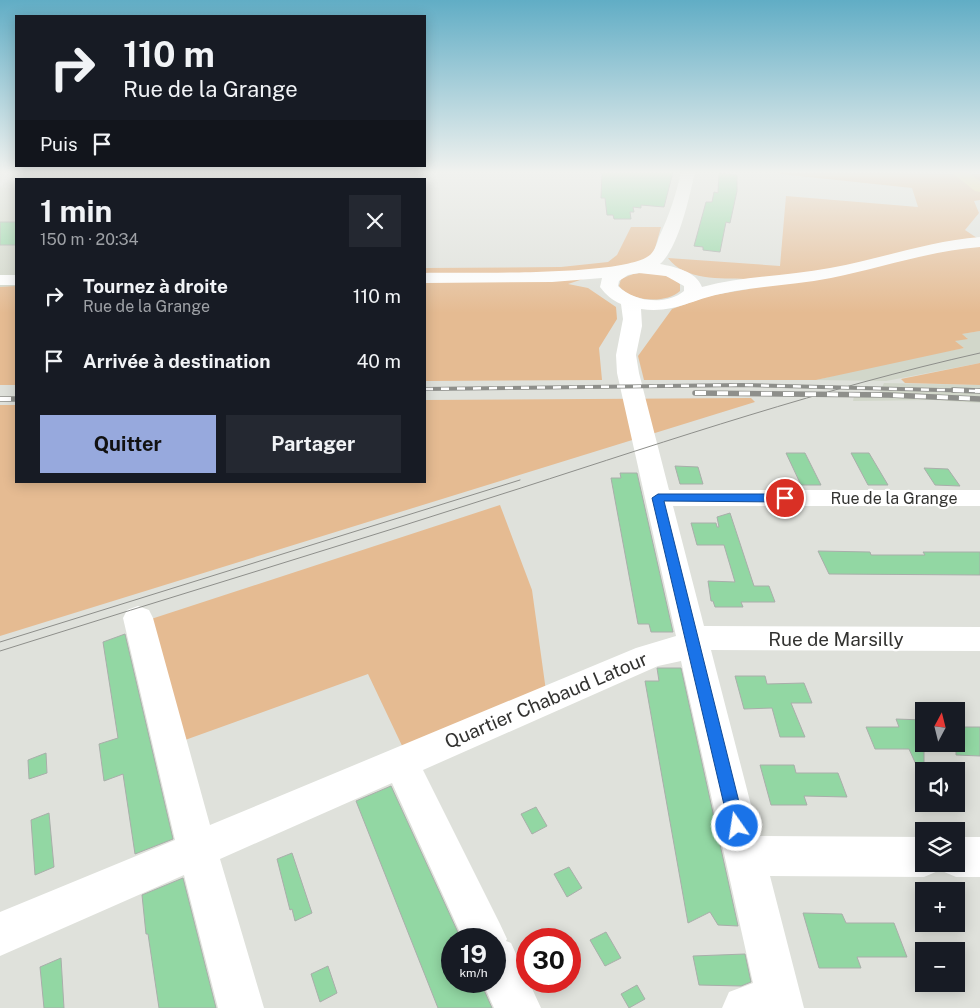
<!DOCTYPE html>
<html lang="fr">
<meta charset="utf-8">
<style>
:root{--surface:#171b24;--page:#242831;--text:#f1f3f6;--muted:#9ea1a6;--accent:#97a9dd}
body{margin:0;font-family:"Public Sans",sans-serif;background:var(--page);color:var(--text);height:100vh;display:flex;flex-direction:column;font-size:19px;white-space:nowrap}
*{box-sizing:border-box;margin:0}
p{font-size:16px;color:var(--muted)}
.icon{flex:none;width:28px;height:28px;fill:none;stroke:currentColor;stroke-width:2;stroke-linecap:round;stroke-linejoin:round}
.map{position:relative;flex:1;overflow:hidden}
.drawer{position:absolute;left:15px;top:178px;width:411px;height:305px;display:flex;flex-direction:column;background:var(--surface);border-radius:0px;box-shadow:0 2px 12px #0003}
.drawer>*{flex:none}
.guide{position:absolute;left:15px;top:15px;width:411px;height:152px;border-radius:0px;box-shadow:0 2px 12px #0003;background:#171b24;color:var(--text);overflow:hidden}
.needle{width:32px;rotate:7deg}
.buttons{position:absolute;left:915px;top:702px;display:grid;gap:10px}
.buttons a{display:grid;place-items:center;width:50px;height:50px;border-radius:0px;background:var(--surface);box-shadow:0 2px 12px #0003;font-size:25px}
.speed{position:absolute;left:441px;top:928px;display:flex;gap:10px;font-size:25px;font-weight:700;text-align:center}
.speed>*{display:grid;place-content:center;width:65px;height:65px;border-radius:50%;background:var(--surface);box-shadow:0 2px 12px #0003;line-height:1}
.speed small{font-size:12px;font-weight:400}
.speed .limit{border:8px solid #d22;background:#fff;color:#111}
.pin{position:absolute;display:grid;place-items:center;width:42px;height:42px;color:#fff;margin:-21px;border:2px solid #fff;border-radius:50%;box-shadow:0 1px 5px #0007}
.me{position:absolute;width:55px;margin:-28px;rotate:347deg;stroke-linejoin:round;filter:drop-shadow(0 0 4px #0008)}
.turn{display:flex;align-items:center;gap:18px;height:105px;padding:0 25px;font-size:22px}
.turn .icon{width:65px;height:65px;stroke-width:2.5}
.turn b{display:block;font-size:35px;line-height:42px}
.then{display:flex;align-items:center;height:48px;padding:0 25px;background:#0003;gap:10px;font-size:19px}
.round{display:grid;place-items:center;flex:none;width:52px;height:52px;border-radius:0px;background:var(--page)}
.overview{display:flex;align-items:center;justify-content:space-between;height:85px;padding:0 25px}
h1{font-size:30px;font-weight:700;line-height:38px}
.button{display:flex;gap:10px;margin-top:auto;padding:10px 25px}
.button a{flex:1;height:58px;border-radius:0px;background:var(--accent);color:#111;font-size:20px;font-weight:700;line-height:58px;text-align:center}
.button a+a{background:var(--page);color:var(--text)}
ul{padding:0;list-style:none}
li{display:flex;align-items:center;gap:15px;height:65px;padding:0 25px}
li div{flex:1}
li b{display:block;font-size:19px}
li em{font-style:normal}
.map>svg:first-child{display:block}
.built{fill:#d2d7ca}
.green{fill:#e5bb92}
.building{fill:#92d7a3;stroke:#a9aeaa}
.lines{fill:none;stroke-linecap:round;stroke-linejoin:round}
.minor{fill:#fff;fill-rule:evenodd}
.major{fill:#efdb91;fill-rule:evenodd}
.tram{stroke:#8e8f8b;stroke-width:1}
.rail-far1-casing{stroke:#8e8f8b;stroke-width:4}
.rail-casing{stroke:#8e8f8b;stroke-width:5.5}
.rail-far1{stroke:#fff;stroke-width:2.5;stroke-dasharray:8;stroke-linecap:butt}
.rail{stroke:#fff;stroke-width:4;stroke-dasharray:11;stroke-linecap:butt}
.route{fill:#1a73e8;stroke:#114b97}
.labels{text-anchor:middle;stroke-width:4.5;stroke-linejoin:round;paint-order:stroke}
.street-label{font-size:16px;fill:#333331;stroke:#fff}
.near-street-label{font-size:19px;fill:#333331;stroke:#fff}
</style>
<div class="map">
<svg width="980" height="1008" viewBox="0 0 980 1008">
<rect width="100%" height="100%" fill="#dfe1db"/>
<!-- built -->
<path class="built" d="M19,172H295L292,179H16V286L0,287V187Z
M980,331V363L886,381L816,380L904,359L964,348L954,341L967,338L961,334Z
M884,383L980,385V403L933,400L853,401L855,392H880Z"/>
<!-- green -->
<path class="green" d="M780,172L980,174V200L974,201L979,213L965,230L980,240V331L962,334L968,339L955,341L964,348L816,380H644L638,356L672,309L708,296L749,289L746,279C721,278 685,281 668,258L780,266L786,196L918,207L912,188L780,174Z
M631,227H661L654,252L646,262L622,266L568,284L588,288L616,307L617,319L599,348L602,380L425,381V268L561,267L608,262L617,255Z
M650,272L670,277L680,284V291C666,304 631,302 619,286L621,279L633,274Z
M16,286V385H0V287Z
M980,363V385L905,383L901,379Z
M751,398L755,402L0,636V405H16V481H425V400Z
M500,505L532,590L546,691L405,752L368,674L174,744L145,621Z"/>
<!-- building -->
<path class="building" d="M602,172H673L664,207L641,205V208L633,207L634,212H630L631,219H614L613,215H607L605,198H601Z
M719,173L737,175V191L730,223L726,222L720,252L703,250V247L694,246L706,202H712L714,192L718,193Z
M0,222H16V245H0Z
M786,453H805L821,485H801Z
M851,453H869L888,485H868Z
M675,466L698,467L703,484H680Z
M924,468L948,469L960,486L935,485Z
M620,473H637L673,632H651L649,624H638L611,478H621Z
M730,513L754,586H769L775,602H741L743,607H715L713,601H711L708,581L735,582L724,545H697L691,523H716L717,527H719L717,517Z
M818,551L870,552L871,555H925L923,552H980V575L829,574Z
M125,634L173,839L135,854L123,774L104,781L99,744L118,738L103,642Z
M657,668H681L738,926L718,925L710,912L688,923L645,681H659Z
M735,676H765L767,684L804,683L812,703H791L805,737H780L772,708L744,709Z
M896,719L924,720V782L909,749H875L866,727H899Z
M956,727H980V756L956,755Z
M46,753L47,773L29,779L28,760Z
M760,765H794L796,773H838L847,797L804,796L807,805H771Z
M391,786L461,939H452V981H480L492,1008H438L356,801Z
M536,807L547,826L532,834L521,814Z
M49,813L54,867L35,875L31,820Z
M292,853L312,913L295,921L292,909L290,910L277,859Z
M569,867L582,888L567,897L554,874Z
M183,878L216,1008H159L148,934H146L142,895Z
M803,913L842,914L846,923H894L907,957H857L861,968H819Z
M606,932L621,958L605,966L590,940Z
M745,954L751,982L741,986L699,985L693,956Z
M61,958L64,1008H44L40,967Z
M328,966L337,993L320,1002L311,974Z
M637,985L645,999L629,1008L621,994Z"/>
<g class="lines">
<!-- minor -->
<path class="minor" d="M681,172H695C689,198 679,247 660,264C675,267 696,271 702,287C744,276 788,276 830,268C881,259 928,241 980,237V247C929,251 881,268 831,278C796,285 760,286 725,293C695,298 674,314 641,309L642,326L636,355L639,373L669,490H980V506H673L704,626L980,627V651L711,650L759,836L924,837V864H956V837H980V877H956L942,871L940,867L938,871L924,877L770,876L804,1008H722L729,992L753,983L681,661L658,666L423,770L500,924L507,939L506,941L511,943L541,1008H494L482,981H495V939H463L392,783L220,859L264,1008H218L184,875L0,956V912L175,840L123,618L127,610L138,606L149,610L153,618L210,825L636,648L676,636L617,373L616,355L623,319L621,304C612,300 606,295 600,287L602,278L552,282L425,283V273C463,272 629,277 651,254C655,250 657,243 659,237C669,216 676,195 681,172ZM639,273L666,276L684,286V291C666,306 634,302 618,286L619,281L628,275Z
M0,275H16V285H0Z"/>
<!-- major -->
<path class="major" d="M951,172H968L980,181V192L975,191Z"/>
<!-- tram -->
<path class="tram" d="M0,642L520,480
M0,651C174,596 348,544 521,488C673,439 824,388 980,353"/>
<defs>
<path id="rail-far1" d="M425,389L742,385L980,391"/>
<path id="rail" d="M953,390L980,391
M695,393L889,395L980,399
M0,399H16"/>
</defs>
<!-- rail-far1 casing -->
<use href="#rail-far1" class="rail-far1-casing"/>
<!-- rail casing -->
<use href="#rail" class="rail-casing"/>
<!-- rail-far1 -->
<use href="#rail-far1" class="rail-far1"/>
<!-- rail -->
<use href="#rail" class="rail"/>
</g>
<!-- sky -->
<linearGradient id="sky" x2="0" y2="1"><stop stop-color="#61adc5"/><stop offset="0.55" stop-color="#f1f2ef"/><stop offset="1" stop-color="#f1f2ef" stop-opacity="0"/></linearGradient>
<rect width="980" height="313" fill="url(#sky)"/>
<!-- route -->
<path class="route" d="M658,494H785L791,498L785,502L664,501L745,826L743,832L737,834L731,832L729,826L652,498Z"/>
<g class="labels">
<!-- street labels -->
<g class="street-label">
<text x="894" y="504">Rue de la Grange</text>
</g>
<!-- near-street labels -->
<g class="near-street-label">
<text x="836" y="646">Rue de Marsilly</text>
<text transform="translate(546 700) rotate(-23)" y="7">Quartier Chabaud Latour</text>
</g>
</g>
</svg>
<div class="buttons">
<a><svg class="needle" viewBox="-14 -14 28 28"><path d="M0-13l5 13h-10z" fill="#e53935"/><path d="M0 13l5-13h-10z" fill="#9ea1a6"/></svg></a>
<a><svg class="icon" aria-label="sound" viewBox="0 0 24 24"><path d="M4 9h4l5-4v14l-5-4H4zM17 9q2 3 0 6"/></svg></a>
<a><svg class="icon" aria-label="layers" viewBox="0 0 24 24"><path d="M12 4l9 5-9 5-9-5zM3 14l9 5 9-5"/></svg></a>
<a>+</a>
<a>−</a>
</div>
<div class="speed"><div>19<small>km/h</small></div><div class="limit">30</div></div>
<div class="pin" style="left:785px;top:498px;background:#d93025"><svg class="icon" aria-label="arrive" viewBox="0 0 24 24"><path d="M6 21V4h12l-3 4 3 4H6"/></svg></div>
<svg class="me" style="left:737px;top:826px" viewBox="-20 -20 40 40"><circle r="17" fill="#1a73e8" stroke="#fff" stroke-width="3"/><path d="M0-11L8 9 0 5-8 9z" fill="#fff"/></svg>
<div class="guide">
<div class="turn"><svg class="icon" aria-label="right" viewBox="0 0 24 24"><path d="M7 20v-9h11M14 6l5 5-5 5"/></svg><div><b>110 m</b>Rue de la Grange</div></div>
<div class="then">Puis<svg class="icon" aria-label="arrive" viewBox="0 0 24 24"><path d="M6 21V4h12l-3 4 3 4H6"/></svg></div>
</div>
<section class="drawer">
<div class="overview"><div><h1>1 min</h1><p>150 m · 20:34</p></div><a class="round"><svg class="icon" aria-label="close" viewBox="0 0 24 24"><path d="M6 6l12 12M18 6L6 18"/></svg></a></div>
<ul>
<li><svg class="icon" aria-label="right" viewBox="0 0 24 24"><path d="M7 20v-9h11M14 6l5 5-5 5"/></svg><div><b>Tournez à droite</b><p>Rue de la Grange</p></div><em>110 m</em></li>
<li><svg class="icon" aria-label="arrive" viewBox="0 0 24 24"><path d="M6 21V4h12l-3 4 3 4H6"/></svg><div><b>Arrivée à destination</b></div><em>40 m</em></li>
</ul>
<div class="button"><a>Quitter</a><a>Partager</a></div>
</section>
</div>
